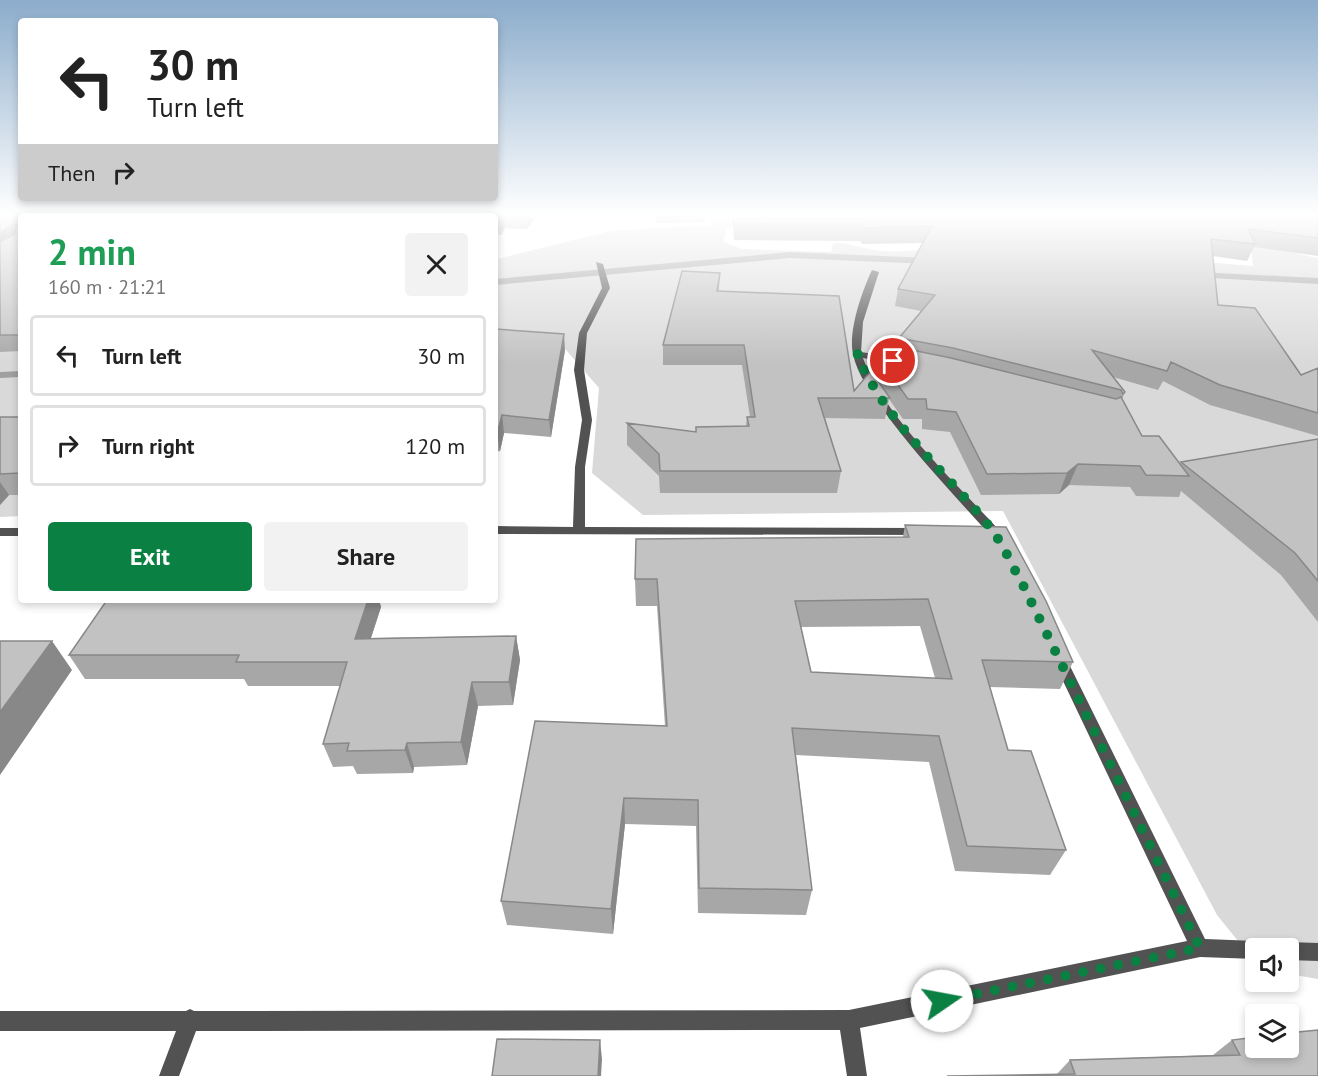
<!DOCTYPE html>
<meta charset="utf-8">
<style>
:root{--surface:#fff;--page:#f2f2f2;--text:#222;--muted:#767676;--line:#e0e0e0;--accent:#0b8043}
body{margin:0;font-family:"PT Sans",sans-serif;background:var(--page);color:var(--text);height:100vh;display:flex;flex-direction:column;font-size:22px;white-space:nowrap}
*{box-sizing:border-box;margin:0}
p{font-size:20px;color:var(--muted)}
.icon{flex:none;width:33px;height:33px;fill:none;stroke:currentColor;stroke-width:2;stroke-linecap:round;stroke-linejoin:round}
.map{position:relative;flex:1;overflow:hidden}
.drawer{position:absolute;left:18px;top:213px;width:480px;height:390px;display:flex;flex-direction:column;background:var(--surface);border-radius:6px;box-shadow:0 3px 9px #0003}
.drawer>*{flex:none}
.top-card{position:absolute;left:18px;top:18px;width:480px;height:183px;border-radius:6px;box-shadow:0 3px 9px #0003;background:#fff;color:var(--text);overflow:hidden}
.buttons{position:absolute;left:1245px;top:938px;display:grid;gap:12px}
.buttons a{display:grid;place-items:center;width:54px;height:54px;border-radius:6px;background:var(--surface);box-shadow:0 3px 9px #0003;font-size:30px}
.pin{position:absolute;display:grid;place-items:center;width:51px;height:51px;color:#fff;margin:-26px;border:3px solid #fff;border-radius:50%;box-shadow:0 2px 6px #0007}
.me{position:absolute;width:66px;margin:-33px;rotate:78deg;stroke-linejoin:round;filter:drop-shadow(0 0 4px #0008)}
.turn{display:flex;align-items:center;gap:21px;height:126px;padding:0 30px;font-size:27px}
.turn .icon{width:78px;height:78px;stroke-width:2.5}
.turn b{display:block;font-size:42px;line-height:51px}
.then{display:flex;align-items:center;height:57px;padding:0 30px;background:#0003;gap:12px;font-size:22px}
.round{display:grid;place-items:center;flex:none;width:63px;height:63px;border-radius:6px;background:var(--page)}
.head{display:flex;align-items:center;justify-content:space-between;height:102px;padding:0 30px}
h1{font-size:36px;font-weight:600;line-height:45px;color:#1e9e55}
.primary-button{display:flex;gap:12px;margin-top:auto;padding:12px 30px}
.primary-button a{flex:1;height:69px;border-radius:6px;background:var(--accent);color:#fff;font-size:24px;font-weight:600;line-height:69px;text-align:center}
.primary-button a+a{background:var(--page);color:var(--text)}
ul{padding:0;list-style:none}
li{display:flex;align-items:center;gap:18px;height:81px;margin:0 12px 9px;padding:0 18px;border:3px solid var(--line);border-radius:6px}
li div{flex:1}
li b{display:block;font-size:22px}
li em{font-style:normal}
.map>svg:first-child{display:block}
.green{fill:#d9d9d9}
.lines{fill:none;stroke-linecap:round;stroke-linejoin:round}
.stream{fill:#a0a0a0;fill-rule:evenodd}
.street{fill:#525252;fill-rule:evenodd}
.wall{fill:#a7a7a7;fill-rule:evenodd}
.shaded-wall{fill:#888}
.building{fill:#c2c2c2;stroke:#888;stroke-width:1.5;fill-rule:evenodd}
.route{stroke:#0b8043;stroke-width:10;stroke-dasharray:0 18}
</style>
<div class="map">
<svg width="1318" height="1076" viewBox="0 0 1318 1076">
<rect width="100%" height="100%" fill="#fff"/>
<!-- green -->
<path class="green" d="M710,213H747L735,226L727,228L723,242L742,249L831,252L833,243C848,243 851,245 865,248C886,254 910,251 931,248L1179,260L1253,266L1251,244C1274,246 1295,254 1318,258V979L1289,974L1288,948H1256L1255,962L1217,915L1003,511L643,515L592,473L599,388L560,343L495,342L497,259L610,231L711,225Z
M21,323V516L0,517V326Z"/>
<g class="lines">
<!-- stream -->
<path class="stream" d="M790,252L929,258L933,261L929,264L790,258L495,285V279Z
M1197,272L1318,278V284L1194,277V273Z
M21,371V377L0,378V372Z"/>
<!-- street -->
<path class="street" d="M596,262L603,264L610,288L587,333L584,370L592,420L585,467V527L920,528L926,532L924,535L495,534V526L573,527L575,467L582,420L574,370L579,333L602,288Z
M872,270L879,272L863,322L861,352L898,358L903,361L898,364L863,358C883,415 957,484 998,529L1000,532L998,535H990C953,494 915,454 883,410C871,393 857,374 853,354C848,331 862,291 872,270Z
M0,528H21V536H0Z
M1060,655L1065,656L1067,660L1205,939L1256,941L1263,943L1265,948H1256V959L1200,957L860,1028L867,1076H847L840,1030L196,1031L179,1076H159L176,1031H0V1011H186L190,1009L194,1011L849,1010L1187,941L1053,660L1055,656Z
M1288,942L1318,943V961L1288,960V948H1280L1281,944Z"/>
</g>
<!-- wall -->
<path class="wall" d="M0,213H538L527,229L505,228L501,235L21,216V351L0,352Z
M624,213H705L704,222L657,223L655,215L624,216Z
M732,213H1318V256L1254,247L1247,261L1213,256L1218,305L1301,375L1318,368V436L1210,405L1163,381L1158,390L1113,377L1125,392L1122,399L1142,436L1180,464L1181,462L1318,439V622L1281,575L1181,491L1179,497L1136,496L1130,487L1069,485L1059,494L981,495L950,432L922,429V419H903L889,399L885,419L825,418L841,471L837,493H660L659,476L627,445V423L695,432L746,426L747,417H750L742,365H663V345L720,273L719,291L854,391L877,379L880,360L897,347L899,338L921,311L895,306L898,289L923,243L862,244L860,241L734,240Z
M495,318L496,329L565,350L551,437L504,433L500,451L495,452Z
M0,417H21V495H9L0,505Z
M905,525L1073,662L1060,689L990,687L1008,750L1066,850L1050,875L955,871L929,762L796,755L812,890L806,915L698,913L696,826L625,824L613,934L507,925L501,901L665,726L657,606H636L635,579L903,537ZM920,626L935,678L811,672L801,627Z
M107,600H379L381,607L371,638L516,636L520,660L513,705L478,706L467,765L414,767L413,773L357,774L353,766L333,767L323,744L340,686H248L244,679H85L69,655Z
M1232,1040L1318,1076L1057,1074L1070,1060L1213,1055Z"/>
<!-- shaded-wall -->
<path class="shaded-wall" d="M527,213H538L527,229L526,215Z
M503,214L505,228L501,235L500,221Z
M495,221L497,235L495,239Z
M11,225L18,239L0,252V233Z
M564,334L565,350L551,437L549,420Z
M502,415L504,433L500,451L497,434Z
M1078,464L1069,485L1059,494L1067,473Z
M0,482L9,495L0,505Z
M368,600H379L381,607L363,662L355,639Z
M516,636L520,660L513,705L509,682Z
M52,641L72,670L0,775V712Z
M472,682L478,706L467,765L461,742Z
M407,743L414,767L413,773L405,750Z
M624,798L625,824L613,934L611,909Z
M600,1040L602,1059L601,1076H598Z"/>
<!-- building -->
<path class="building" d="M0,213H527L526,215L503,214L500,221H495V216H21V335H0V242L15,234L16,225H11L0,233Z
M734,213H1318V238L1248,229L1255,244L1211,239L1218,305L1255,308L1301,375L1318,368V413L1220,385L1171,362L1167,371L1092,350L1125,392L1123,394L1121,390L953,348L899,338L935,295L898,289L932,226L864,228L862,224H734Z
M682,271L720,273L717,291L839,296L854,391L871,371L890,398H818L841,471H660L659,454L627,423L696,432V427L749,426L747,417H755L744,345H663Z
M495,329L564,334L549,420L502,415L497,434H495Z
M892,346L951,358L1116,399L1121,397L1142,436H1159L1189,476L1146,475L1140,466L1078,464L1067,473L987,474L956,412L927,409L926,399H908L880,360Z
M0,417H21V473L0,474Z
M1318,439V581L1295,553L1181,462Z
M905,525L1006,527L1046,601L1073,662L982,660L1008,750L1031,751L1066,850L967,846L939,736L792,728L812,890L699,888L698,800L624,798L611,909L501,901L535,721L667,726L657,579H635L636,539L909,537ZM928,599L952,679L811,672L795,601Z
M107,600H368L355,639L516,636L509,682H472L461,742L407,743L405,750L347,751L349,743L323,744L347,662H236L239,655H69Z
M0,641H52L0,712Z
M1318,1030V1076H947L1075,1074L1070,1060L1240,1055L1232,1040L1256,1037V1047H1288V1033Z
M497,1039L600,1040L598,1076H492Z"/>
<!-- sky -->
<linearGradient id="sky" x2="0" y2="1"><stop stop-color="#8baccb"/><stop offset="0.59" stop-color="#fff"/><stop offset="1" stop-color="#fff" stop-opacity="0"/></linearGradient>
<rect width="1318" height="364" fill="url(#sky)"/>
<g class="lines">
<!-- route -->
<path class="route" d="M893,361L857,354C886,424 947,472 992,530C1004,546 1012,566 1022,583L1200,948L942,1001"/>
</g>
</svg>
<div class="buttons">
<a><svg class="icon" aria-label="sound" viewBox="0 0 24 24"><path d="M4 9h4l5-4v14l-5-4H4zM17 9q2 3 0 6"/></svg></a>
<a><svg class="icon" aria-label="layers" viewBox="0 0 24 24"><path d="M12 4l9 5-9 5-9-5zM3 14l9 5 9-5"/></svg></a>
</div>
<div class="pin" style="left:893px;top:361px;background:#d93025"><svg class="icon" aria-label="arrive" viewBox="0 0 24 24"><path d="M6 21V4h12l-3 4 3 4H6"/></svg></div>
<svg class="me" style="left:942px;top:1001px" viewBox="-20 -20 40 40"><circle r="19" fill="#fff"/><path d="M0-13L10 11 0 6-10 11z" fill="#0b8043"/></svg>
<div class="top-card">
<div class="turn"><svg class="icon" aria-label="left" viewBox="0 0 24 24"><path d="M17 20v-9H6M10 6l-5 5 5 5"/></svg><div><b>30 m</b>Turn left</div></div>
<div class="then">Then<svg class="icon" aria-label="right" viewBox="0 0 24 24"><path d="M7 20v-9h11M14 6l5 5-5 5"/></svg></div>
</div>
<section class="drawer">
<div class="head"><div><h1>2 min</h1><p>160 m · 21:21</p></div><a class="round"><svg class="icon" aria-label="close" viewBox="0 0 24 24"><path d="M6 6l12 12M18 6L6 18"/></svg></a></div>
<ul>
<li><svg class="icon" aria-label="left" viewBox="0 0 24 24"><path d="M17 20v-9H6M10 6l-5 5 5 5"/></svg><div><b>Turn left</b></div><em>30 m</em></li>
<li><svg class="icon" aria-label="right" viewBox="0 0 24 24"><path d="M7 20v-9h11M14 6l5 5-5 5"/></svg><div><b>Turn right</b></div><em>120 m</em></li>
</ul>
<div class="primary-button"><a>Exit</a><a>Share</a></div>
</section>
</div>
